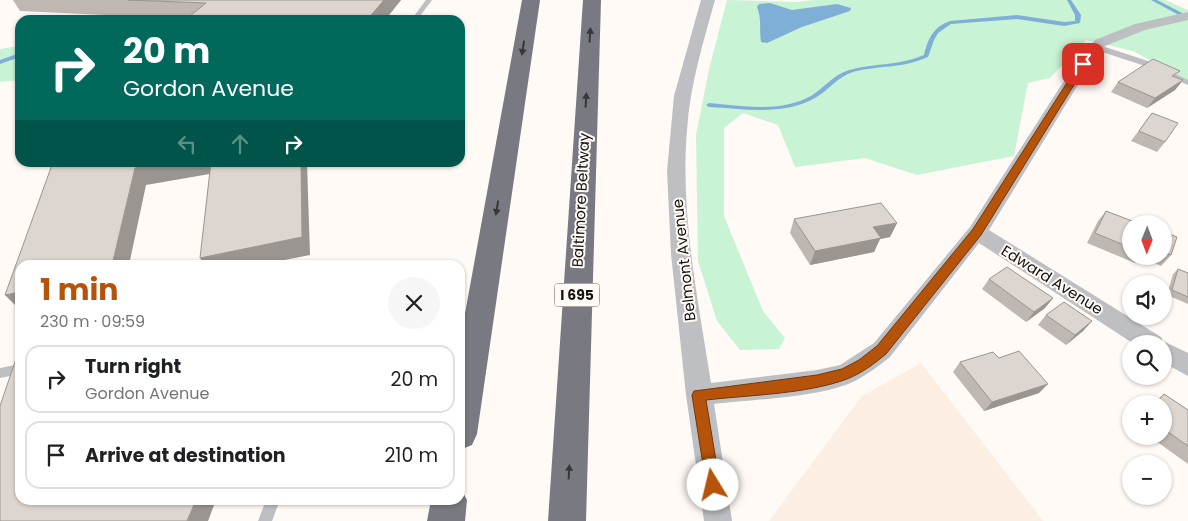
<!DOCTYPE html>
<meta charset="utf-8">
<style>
:root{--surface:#fff;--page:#f6f6f6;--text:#202124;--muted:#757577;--line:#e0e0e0;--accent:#b45309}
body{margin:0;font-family:Poppins,sans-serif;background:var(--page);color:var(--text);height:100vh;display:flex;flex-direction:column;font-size:19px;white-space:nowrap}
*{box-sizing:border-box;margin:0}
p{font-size:16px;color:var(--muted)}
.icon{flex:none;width:28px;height:28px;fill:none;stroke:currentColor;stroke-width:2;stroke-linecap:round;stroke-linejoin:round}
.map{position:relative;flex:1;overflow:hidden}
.panel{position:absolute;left:15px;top:260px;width:450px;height:245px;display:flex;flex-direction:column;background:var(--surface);border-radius:15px;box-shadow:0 1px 4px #0004}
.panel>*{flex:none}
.guide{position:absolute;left:15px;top:15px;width:450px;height:152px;border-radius:15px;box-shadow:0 1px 4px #0004;background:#00695c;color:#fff;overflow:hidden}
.needle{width:32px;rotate:181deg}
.buttons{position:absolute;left:1122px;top:215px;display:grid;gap:10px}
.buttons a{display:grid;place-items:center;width:50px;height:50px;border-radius:50%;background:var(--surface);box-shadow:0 1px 4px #0004;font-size:25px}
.pin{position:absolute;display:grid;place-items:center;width:42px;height:42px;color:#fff;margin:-21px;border-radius:10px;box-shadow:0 2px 8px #0006}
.me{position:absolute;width:55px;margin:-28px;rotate:351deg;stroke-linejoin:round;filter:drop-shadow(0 0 4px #0008)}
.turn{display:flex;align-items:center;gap:18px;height:105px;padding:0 25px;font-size:22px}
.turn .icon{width:65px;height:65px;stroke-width:2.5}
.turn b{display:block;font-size:35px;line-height:42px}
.lanes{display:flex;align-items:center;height:48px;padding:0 25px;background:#0003;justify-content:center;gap:25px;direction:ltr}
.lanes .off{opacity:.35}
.round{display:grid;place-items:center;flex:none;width:52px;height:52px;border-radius:26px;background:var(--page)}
.head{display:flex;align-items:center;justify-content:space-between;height:85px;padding:0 25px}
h1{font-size:30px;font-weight:700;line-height:38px;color:var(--accent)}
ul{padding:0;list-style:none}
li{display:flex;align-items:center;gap:15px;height:68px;margin:0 10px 8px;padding:0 15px;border:2px solid var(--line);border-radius:15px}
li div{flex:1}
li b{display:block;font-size:19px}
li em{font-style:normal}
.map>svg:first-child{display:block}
.built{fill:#fceee2}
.green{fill:#c8f3d4}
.water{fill:#7fafd7}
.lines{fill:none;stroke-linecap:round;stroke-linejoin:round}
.stream{fill:#7fafd7;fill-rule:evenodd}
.lane{fill:#bebfc2;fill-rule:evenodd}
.street{fill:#bebfc2;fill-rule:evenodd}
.highway{fill:#797981;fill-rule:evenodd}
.wall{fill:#beb7b2}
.shaded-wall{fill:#9b9591}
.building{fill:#ddd5cf;stroke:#9b9591}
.oneway{fill:#383738}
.route{fill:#b45309;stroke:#753606}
.labels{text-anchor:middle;stroke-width:4;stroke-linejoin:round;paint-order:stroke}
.shield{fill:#fffaf6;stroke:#5b5855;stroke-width:1}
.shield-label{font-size:14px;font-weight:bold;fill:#151310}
.street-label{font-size:15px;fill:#151310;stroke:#fffaf6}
</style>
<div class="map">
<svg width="1188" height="521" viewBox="0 0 1188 521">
<rect width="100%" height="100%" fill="#fffaf6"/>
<!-- built -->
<path class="built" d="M921,363L1043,521H769L862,396Z"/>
<!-- green -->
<path class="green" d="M727,0L797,2L813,0H1165L1188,10V81L1133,51L1086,40L1050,78L1028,83L1014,156L917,175L865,158L795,167L778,125L743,113L724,128V216L763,311L785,338L779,349L740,350L717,321L698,261L696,135L709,69Z
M20,46V80L0,82V49Z"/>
<!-- water -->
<path class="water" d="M770,3L792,10L837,4L851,8L850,11L802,27L767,43L761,42C759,29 762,19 757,7L759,4Z"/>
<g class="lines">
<!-- stream -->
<path class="stream" d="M1067,0H1071L1081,15L1080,23L1064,26L1017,19L951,24L938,33L934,40L928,57C901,69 879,65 853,72C837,77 828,91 815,98C783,116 744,109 709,107L706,105L709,103C742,106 780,113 811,96C824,88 833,75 849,70C874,63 899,66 924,55C928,39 933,27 950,21L1017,15L1064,22L1075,21V15Z
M1151,0H1157L1188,16V20Z
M20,53V57L0,64V60Z"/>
<!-- lane -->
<path class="lane" d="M426,0H432L417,20H411Z
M1093,45H1099L1148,61L1188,80V85L1142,65L1093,49Z
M20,364V374L0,378V368Z
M266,500H280L272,521H258Z"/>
<!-- street -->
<path class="street" d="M701,0H715C703,43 690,85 687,130C680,214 698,300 711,383L817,370L840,365L874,343L970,227L1060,87L1095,40L1135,24L1188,12V20L1145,30L1105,46L1076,88L989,230L1161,337L1163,341L1188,353V376L1164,363V344H1134L979,243L890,357C879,366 868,374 855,381C819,398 755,399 714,404L732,521H704L686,395L671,254L667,171L674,96Z"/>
<!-- highway -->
<path class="highway" d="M522,0H540L477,434L472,445L460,450V341Z
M583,0H601L586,521H548Z
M460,487L467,500L465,521H427L431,500H460Z"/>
</g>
<!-- wall -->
<path class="wall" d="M13,0H401L385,20H192L191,19L20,11Z
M1175,77L1183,80L1175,90L1147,108L1111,92L1118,82Z
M1152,113L1165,142L1157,152L1131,141Z
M1106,211L1131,224V256H1164V232L1171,255L1161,266L1140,257L1135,263L1087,243L1098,221Z
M794,219L897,223L890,237L880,239L874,252L810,265L790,233Z
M1178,269L1188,273V304L1167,295L1173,274Z
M989,279L1053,298L1045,308L1026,322L982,289Z
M1046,315L1092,321L1083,331L1066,345L1038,325Z
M999,358L1039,393L984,411L953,372L960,362Z
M1164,394L1188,410V464L1149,436H1164V404H1152Z"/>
<!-- shaded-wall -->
<path class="shaded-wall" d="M384,0H401L385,20H367Z
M1183,80L1175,90L1147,108L1155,98Z
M165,162H216L221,172L146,185L129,265H112L135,168Z
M301,162H307L310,255L259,265H205L200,258Z
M897,223L890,237L880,239L874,252L810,265L815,251L873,227Z
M20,292V310L5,295Z
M1053,298L1045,308L1026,322L1034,312Z
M1092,321L1083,331L1066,345L1075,335Z
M1048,384L1039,393L984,411L992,402Z
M196,500H216L208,521H187Z"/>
<!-- building -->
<path class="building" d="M128,0H384L367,20H224L190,16L206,3Z
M1153,59L1180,71L1172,76L1183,80L1155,98L1118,82Z
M1152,113L1178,123L1165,142L1139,131Z
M53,162H165L135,168L112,265H20V292L5,295Z
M211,162H301L302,237L200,258Z
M881,203L897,223L873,227L881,238L815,251L794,219Z
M1106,211L1140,224H1131V248L1095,233Z
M1164,232L1177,237L1171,255L1164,253Z
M1007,267L1053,298L1034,312L989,279Z
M1178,269L1188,273V297L1172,290Z
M1064,302L1092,321L1075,335L1046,315Z
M1019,351L1048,384L992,402L960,362L993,352L999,358Z
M20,355V500H196L187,521H0V406L17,356Z
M1164,394L1188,410V446L1164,429V404H1155Z"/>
<!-- one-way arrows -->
<defs><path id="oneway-solid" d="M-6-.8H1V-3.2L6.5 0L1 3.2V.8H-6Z" transform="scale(1.25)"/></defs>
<g class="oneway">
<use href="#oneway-solid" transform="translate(590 35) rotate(-86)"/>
<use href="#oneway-solid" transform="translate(523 48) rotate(99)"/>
<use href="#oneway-solid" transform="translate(586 100) rotate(-87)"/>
<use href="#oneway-solid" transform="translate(497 208) rotate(99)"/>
<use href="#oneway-solid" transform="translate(569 472) rotate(-87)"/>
</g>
<!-- route -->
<path class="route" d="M1083,62L1087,64L981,235L886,354C874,364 862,373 847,379C807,394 750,395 706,400L720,485L718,490L713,492L707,490L692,395L694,391L817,375L842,369L859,360L877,346L973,229L1079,64Z"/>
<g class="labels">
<!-- shield labels -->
<rect class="shield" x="554.5" y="283.5" width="45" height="23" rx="4"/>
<g class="shield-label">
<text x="577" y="300">I 695</text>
</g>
<!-- street labels -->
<g class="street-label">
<text transform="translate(581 200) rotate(-87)" y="5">Baltimore Beltway</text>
<text transform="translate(684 260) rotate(-96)" y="5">Belmont Avenue</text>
<text transform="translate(1052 280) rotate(32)" y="5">Edward Avenue</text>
</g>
</g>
</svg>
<div class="buttons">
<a><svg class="needle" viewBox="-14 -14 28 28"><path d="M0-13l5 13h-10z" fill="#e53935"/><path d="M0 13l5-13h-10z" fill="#757577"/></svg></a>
<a><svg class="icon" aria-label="sound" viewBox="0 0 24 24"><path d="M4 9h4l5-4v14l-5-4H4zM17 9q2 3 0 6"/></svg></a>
<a><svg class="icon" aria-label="search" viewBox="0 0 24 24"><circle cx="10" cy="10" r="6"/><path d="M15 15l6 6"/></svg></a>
<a>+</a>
<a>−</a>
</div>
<div class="pin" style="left:1083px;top:64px;background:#d93025"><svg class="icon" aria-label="arrive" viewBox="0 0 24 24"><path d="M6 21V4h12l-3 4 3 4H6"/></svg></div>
<svg class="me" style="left:713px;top:485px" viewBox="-20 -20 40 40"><circle r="19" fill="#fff"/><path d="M0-13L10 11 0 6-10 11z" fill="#b45309"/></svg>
<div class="guide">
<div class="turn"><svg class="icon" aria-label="right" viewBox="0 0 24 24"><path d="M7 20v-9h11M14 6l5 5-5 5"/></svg><div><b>20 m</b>Gordon Avenue</div></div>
<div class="lanes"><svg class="icon off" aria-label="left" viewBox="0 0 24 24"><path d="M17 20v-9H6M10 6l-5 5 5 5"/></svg><svg class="icon off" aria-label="ahead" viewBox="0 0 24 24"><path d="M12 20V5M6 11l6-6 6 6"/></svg><svg class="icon" aria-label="right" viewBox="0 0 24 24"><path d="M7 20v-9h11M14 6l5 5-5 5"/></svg></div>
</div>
<section class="panel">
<div class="head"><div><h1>1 min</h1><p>230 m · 09:59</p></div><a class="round"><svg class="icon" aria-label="close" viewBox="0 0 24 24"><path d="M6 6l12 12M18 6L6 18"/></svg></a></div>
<ul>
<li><svg class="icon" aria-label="right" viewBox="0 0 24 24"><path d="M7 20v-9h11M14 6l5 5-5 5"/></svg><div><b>Turn right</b><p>Gordon Avenue</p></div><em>20 m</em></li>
<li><svg class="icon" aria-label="arrive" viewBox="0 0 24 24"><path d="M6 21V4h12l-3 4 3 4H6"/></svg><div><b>Arrive at destination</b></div><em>210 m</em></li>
</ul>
</section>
</div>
